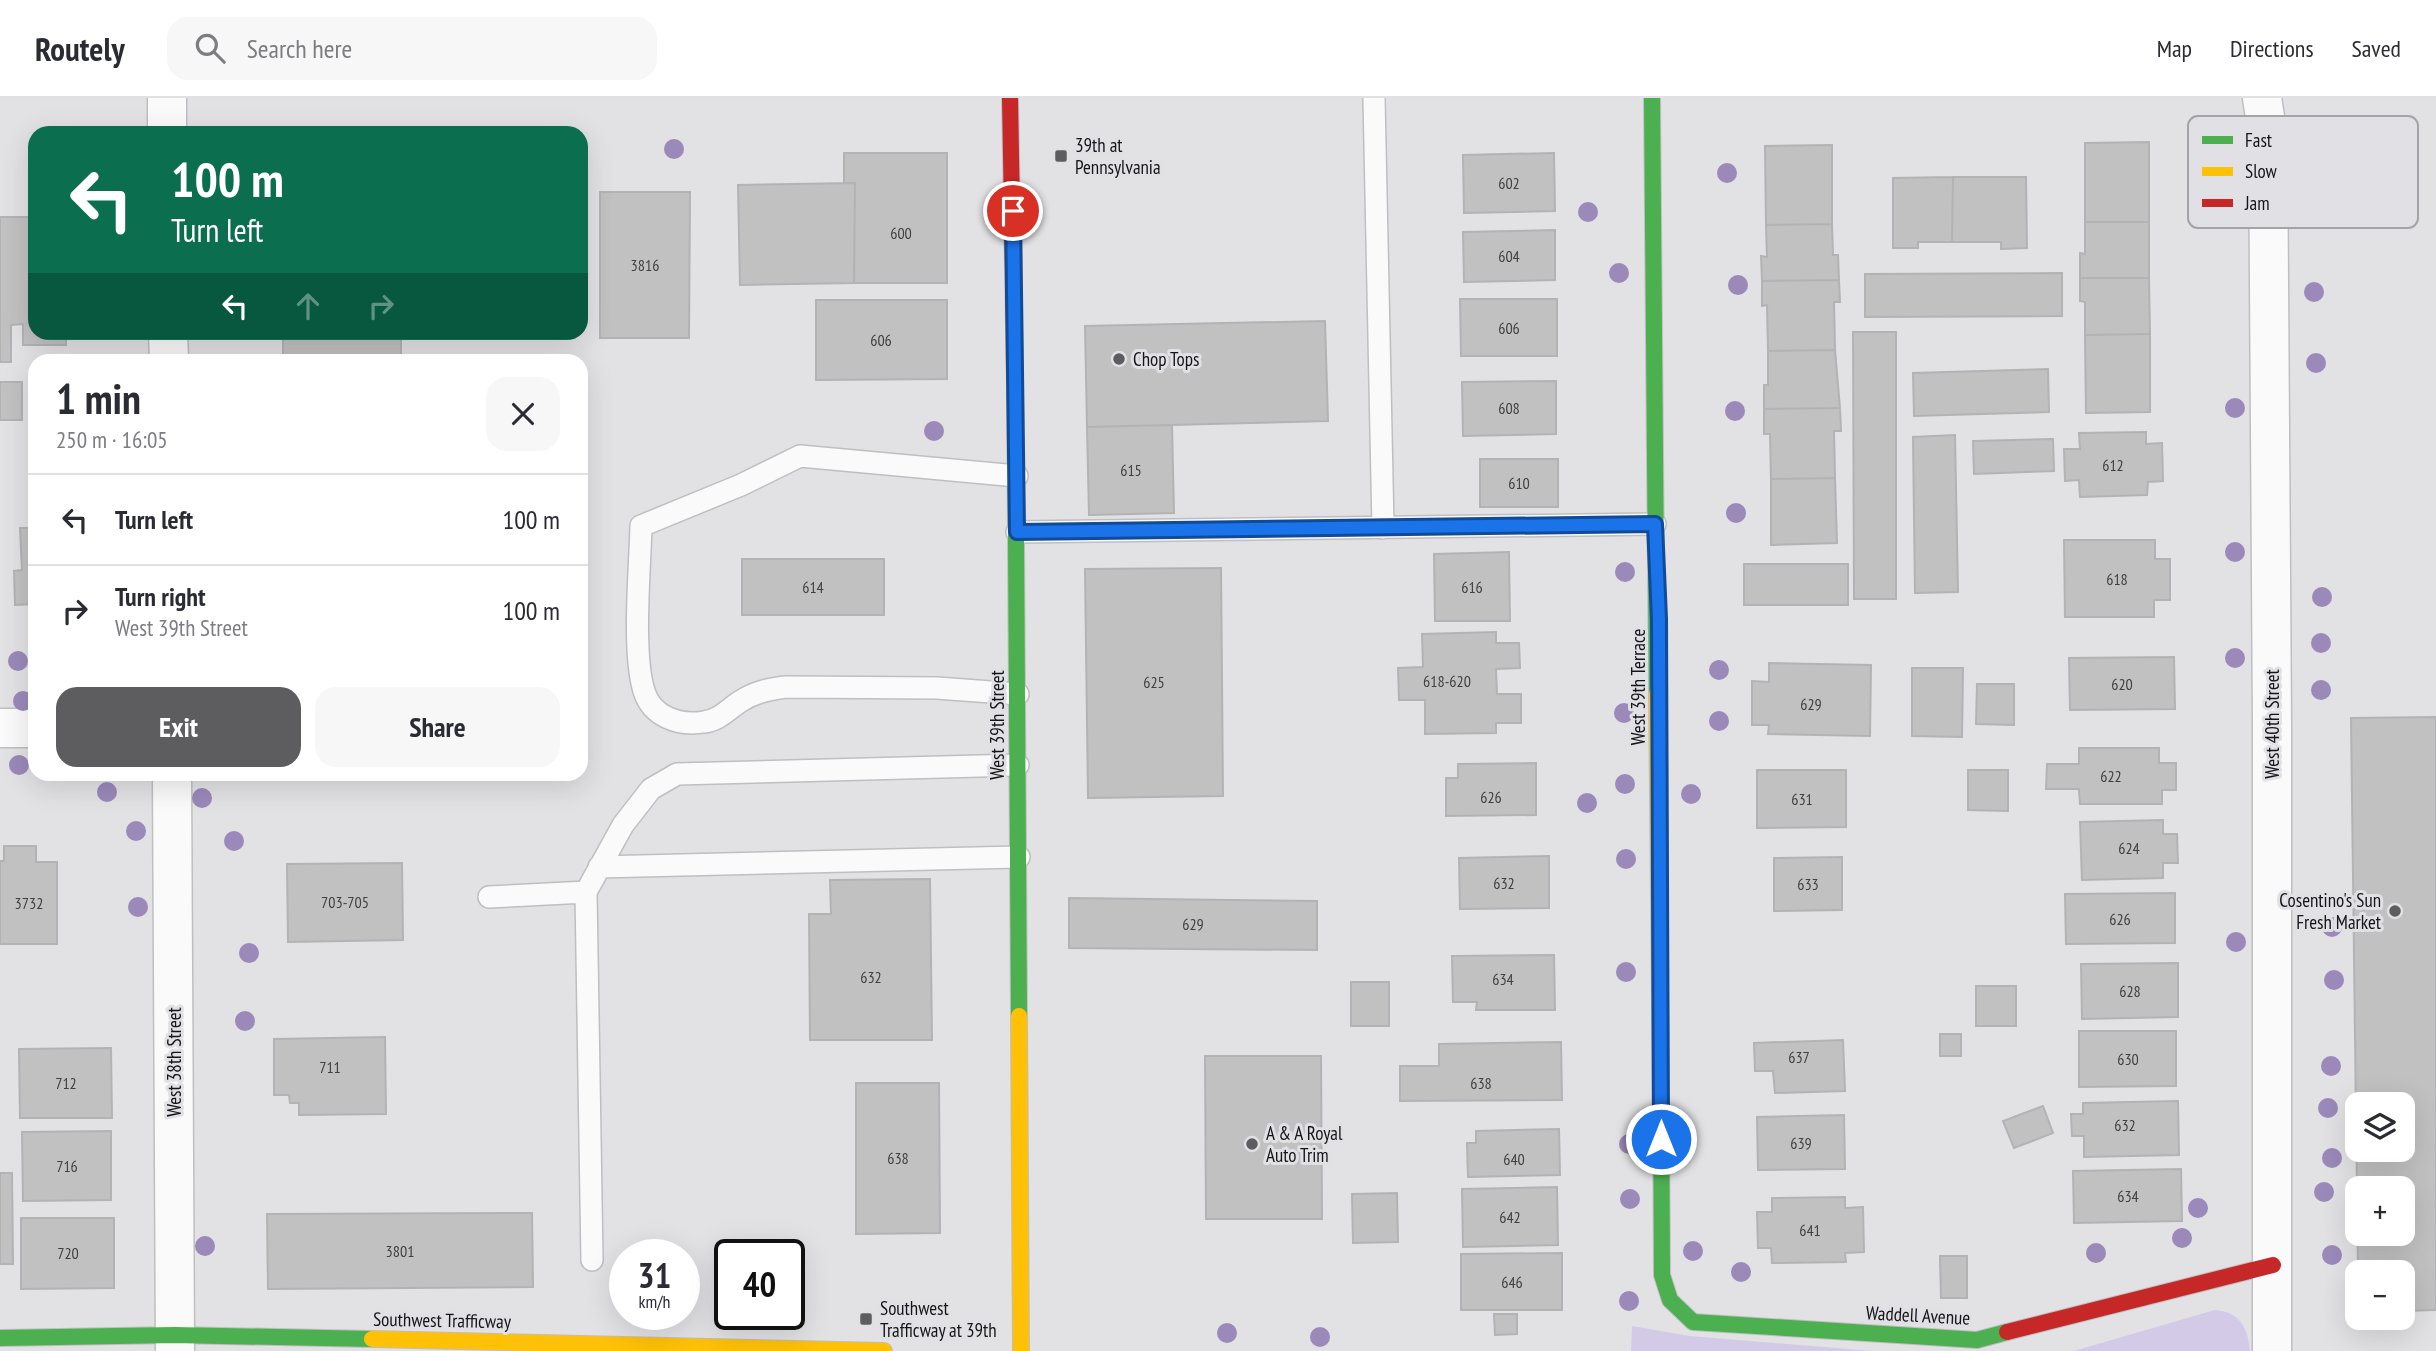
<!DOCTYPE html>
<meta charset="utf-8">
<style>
:root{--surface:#fff;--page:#f7f7f7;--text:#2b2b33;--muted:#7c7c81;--line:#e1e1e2;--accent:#5d5c5f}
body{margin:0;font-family:"PT Sans Narrow",sans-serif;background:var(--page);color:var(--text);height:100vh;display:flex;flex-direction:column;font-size:26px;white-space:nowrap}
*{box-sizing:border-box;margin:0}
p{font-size:23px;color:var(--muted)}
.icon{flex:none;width:38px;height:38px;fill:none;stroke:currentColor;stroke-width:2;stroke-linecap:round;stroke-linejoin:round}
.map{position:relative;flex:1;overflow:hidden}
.panel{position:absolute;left:28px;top:256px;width:560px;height:427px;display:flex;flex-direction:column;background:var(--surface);border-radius:21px;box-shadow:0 7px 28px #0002}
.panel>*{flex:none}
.banner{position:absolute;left:28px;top:28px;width:560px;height:214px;border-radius:21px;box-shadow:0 7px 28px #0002;background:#0b6e4f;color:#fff;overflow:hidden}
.buttons{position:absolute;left:2345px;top:994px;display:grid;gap:14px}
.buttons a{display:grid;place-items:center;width:70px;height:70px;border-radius:14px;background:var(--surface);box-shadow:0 7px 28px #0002;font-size:35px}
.speed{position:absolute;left:609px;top:1141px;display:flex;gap:14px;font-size:35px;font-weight:700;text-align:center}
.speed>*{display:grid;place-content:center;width:91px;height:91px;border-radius:50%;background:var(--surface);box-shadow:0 7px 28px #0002;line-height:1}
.speed small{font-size:18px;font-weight:400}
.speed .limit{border:4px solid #111;border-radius:10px;background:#fff;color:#111}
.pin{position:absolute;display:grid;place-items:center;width:60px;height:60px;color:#fff;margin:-30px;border:4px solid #fff;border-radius:50%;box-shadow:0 2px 7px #0007}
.me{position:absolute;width:77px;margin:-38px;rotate:0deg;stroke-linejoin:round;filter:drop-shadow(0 0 5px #0008)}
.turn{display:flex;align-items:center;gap:24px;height:147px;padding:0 28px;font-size:32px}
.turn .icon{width:91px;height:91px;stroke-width:2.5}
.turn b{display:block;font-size:49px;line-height:60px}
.lanes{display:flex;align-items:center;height:66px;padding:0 28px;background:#0003;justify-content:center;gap:35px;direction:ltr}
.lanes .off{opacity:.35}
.round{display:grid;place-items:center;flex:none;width:74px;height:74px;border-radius:21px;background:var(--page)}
.overview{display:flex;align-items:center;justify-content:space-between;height:119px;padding:0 28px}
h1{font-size:42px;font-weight:600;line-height:52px}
.primary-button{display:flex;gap:14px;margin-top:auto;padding:14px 28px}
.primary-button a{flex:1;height:80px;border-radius:21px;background:var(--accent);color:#fff;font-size:28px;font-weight:600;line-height:80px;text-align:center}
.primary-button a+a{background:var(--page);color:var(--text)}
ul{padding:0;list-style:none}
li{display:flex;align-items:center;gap:21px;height:91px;padding:0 28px;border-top:2px solid var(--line)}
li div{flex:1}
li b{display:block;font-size:26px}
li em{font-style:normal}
header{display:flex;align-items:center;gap:42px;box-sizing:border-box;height:98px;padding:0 35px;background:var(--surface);border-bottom:2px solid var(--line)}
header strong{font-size:33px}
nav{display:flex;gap:38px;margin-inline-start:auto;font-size:24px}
.search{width:490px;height:63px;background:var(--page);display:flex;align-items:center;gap:18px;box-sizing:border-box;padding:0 24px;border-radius:21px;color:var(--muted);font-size:26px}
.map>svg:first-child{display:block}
.green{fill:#d2cae6}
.building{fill:#c1c1c2;stroke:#b3b2b4;stroke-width:2;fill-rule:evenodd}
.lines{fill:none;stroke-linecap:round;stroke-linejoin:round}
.lane-casing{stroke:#bfbec0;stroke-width:24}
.street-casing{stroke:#bfbec0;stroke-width:41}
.fast-casing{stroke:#bfbec0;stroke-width:18}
.slow-casing{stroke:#bfbec0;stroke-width:18}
.jam-casing{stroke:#bfbec0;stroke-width:18}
.lane{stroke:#fbfafb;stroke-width:21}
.street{stroke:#fbfafb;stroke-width:38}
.fast{stroke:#4caf50;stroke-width:16}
.slow{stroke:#ffc107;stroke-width:16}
.jam{stroke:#c62828;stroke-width:16}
.tree{fill:#9a89b9}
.route-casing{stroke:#114b97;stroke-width:18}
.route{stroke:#1a73e8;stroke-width:12}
.poi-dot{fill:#5d5c5f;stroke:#e1e0e5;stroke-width:2.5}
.labels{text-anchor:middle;stroke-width:6;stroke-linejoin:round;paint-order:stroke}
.number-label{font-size:16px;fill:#404042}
.poi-label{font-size:19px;fill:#151517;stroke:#e1e0e5;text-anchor:start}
.street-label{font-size:19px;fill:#151517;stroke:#e1e0e5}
.key{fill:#e1e0e5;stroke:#a4a3a7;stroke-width:2}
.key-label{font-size:19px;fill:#151517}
</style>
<header>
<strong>Routely</strong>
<div class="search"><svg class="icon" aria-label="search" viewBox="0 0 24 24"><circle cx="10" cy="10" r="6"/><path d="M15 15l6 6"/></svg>Search here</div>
<nav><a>Map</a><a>Directions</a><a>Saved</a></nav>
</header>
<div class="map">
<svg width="2436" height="1253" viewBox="0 0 2436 1253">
<rect width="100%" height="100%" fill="#e2e1e4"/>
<!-- green -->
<path class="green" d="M2215,1212C2240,1214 2248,1230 2250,1253H2074Z
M1632,1228L1689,1238L1872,1253H1631Z"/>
<!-- building -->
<path class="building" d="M2149,44V124H2085V45Z
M1832,47V126L1766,127L1765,48Z
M844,55H947V185H854L855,85H844Z
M1554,55L1555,113L1464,115L1463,57Z
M1953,79H2026L2027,150L2001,151V144H1952Z
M1953,79L1952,144H1918V150H1893V80Z
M855,85L854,185L740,187L738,87Z
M600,94H690L689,240H600Z
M0,119H35V234H66V247H23V226L11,227V264H0Z
M2085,124H2149V180H2080V155L2085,156Z
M1832,126L1833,157H1838L1839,182L1762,183L1761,158L1767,159L1766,127Z
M1555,132V182L1464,184L1463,134Z
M2062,175V218L1865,219V176Z
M2080,180H2149L2150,236L2085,237V204L2080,203Z
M1839,182L1840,204H1834L1835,252L1768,253L1767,207L1762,208V183Z
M1460,201H1557V258H1461Z
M816,202H947V281L816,282Z
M1325,223L1328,323L1087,329L1085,228Z
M283,234H401V260L301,262V258H283Z
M1853,234H1896V501H1854Z
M2150,236V314L2086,315L2085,237Z
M1835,252L1840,310L1764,311V287H1768V253Z
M2048,271L2049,314L1914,318L1913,275Z
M1556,283V336L1463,338L1462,284Z
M0,284H22V322H0Z
M1840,310L1841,333H1834L1835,380L1771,381L1770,336H1764V311Z
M1172,327L1174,415L1089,417L1087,329Z
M2146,334V346L2162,345L2163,383L2148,384L2147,397L2080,399L2079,382L2065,383L2064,351H2080L2079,335Z
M1955,337L1958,494L1915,495L1913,339Z
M2053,341L2054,373L1974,376L1973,343Z
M1480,361H1558V409H1480Z
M1835,380L1837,445L1771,447V381Z
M20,430H35V506L15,507L14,473L22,472Z
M2064,442H2155V461H2170V502H2154V519H2065Z
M1509,454L1510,523H1435L1434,456Z
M742,461H884V517H742Z
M1744,466H1848V507H1744Z
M1221,470L1223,698L1088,700L1085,471Z
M1496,534V545H1519L1520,570L1496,571L1497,596H1521V625H1496V635L1425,636V602H1399L1398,570L1423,569L1422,536Z
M2174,559L2175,611L2070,612L2069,560Z
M1769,565L1871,567L1870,638L1768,636L1769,627H1752V583L1769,584Z
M1912,570H1963L1962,639L1912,638Z
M1977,586H2014V627L1976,626Z
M2436,619V1212L2403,1213V1174H2358L2351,620ZM2357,1006H2403V1052H2357ZM2357,1090H2403V1136H2357Z
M2079,650H2159V665H2176V692H2162V706H2080L2079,691H2046L2047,666H2079Z
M1536,665V717L1446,718V680H1458V666Z
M1757,672H1846V729L1757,730Z
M1968,672H2008V713L1968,712Z
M2163,722V736H2177L2178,765H2163V780L2082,782L2080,724Z
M4,748H36V764H57V846H0V763H4Z
M1549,758V810L1460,811L1459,760Z
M1842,759V812L1774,813V760Z
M402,765L403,842L288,844L287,766Z
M930,781L932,942H810L809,816H831L830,782Z
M2175,795V845L2066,846L2065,796Z
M1069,800L1317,803V852L1069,850Z
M1554,857L1555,912H1476L1477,904H1453L1452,858Z
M2178,865V919L2082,921L2081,866Z
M1351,884H1389V928H1351Z
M1976,888H2016V928H1976Z
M2079,933H2176V988L2079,989Z
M1940,936H1961V958H1940Z
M385,939L386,1016L299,1017V1005H290L289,997H274V941Z
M1843,942L1845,993L1775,995L1773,973H1755L1754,945Z
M1561,944L1562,1002L1400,1003V968H1439V946Z
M111,950L112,1020H20L19,951Z
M1205,958H1321L1322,1121H1206Z
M856,985H939L940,1135L856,1136Z
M2178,1003L2179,1057L2084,1059V1038H2072L2071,1016H2083V1005Z
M2043,1008L2053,1035L2014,1050L2003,1023Z
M1844,1017L1845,1071L1758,1072L1757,1019Z
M1559,1031L1560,1077L1468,1079L1467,1045H1476V1033Z
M111,1033V1102L23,1103L22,1034Z
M2181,1071L2182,1123L2074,1125L2073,1073Z
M0,1075H12L13,1166H0Z
M1557,1089L1558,1147L1463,1149L1462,1091Z
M1397,1095L1398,1144L1353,1145L1352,1096Z
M1845,1099V1110L1863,1109L1864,1154L1845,1155L1846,1164L1772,1165L1771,1150H1758L1757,1114H1772V1100Z
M532,1115L533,1189L268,1191L267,1116Z
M21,1120H114V1190L21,1191Z
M1562,1155V1212H1461V1156Z
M1940,1158H1967V1200H1941Z
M1494,1216H1517V1236L1495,1237Z"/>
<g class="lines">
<defs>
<path id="lane" d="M1374,0L1383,430
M1017,378L800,358L741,387L641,428C640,470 632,554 644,593C652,619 679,628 704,624C720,622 728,611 741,603C755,594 769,591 786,589L937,590L1018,596
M1017,434L1655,426
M599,769L1019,759
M586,794L592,1162
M489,799L586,794L623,727L651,691L677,676L1018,667"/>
<path id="street" d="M167,0V35
M2262,0L2268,38L2272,626V1253
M168,234L169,262
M0,630H35
M172,676L175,1253"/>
<path id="fast" d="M1652,0L1657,596
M1015,286L1019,918
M1661,1003L1662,1177L1670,1202L1693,1224L1977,1242L2007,1234
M0,1240L175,1237L372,1241"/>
<path id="slow" d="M1657,596L1661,1003
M1019,918L1021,1253
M372,1241L884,1253"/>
<path id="jam" d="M1010,0L1015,286
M2007,1234L2273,1167"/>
</defs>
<!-- lane casing -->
<use href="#lane" class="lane-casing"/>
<!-- street casing -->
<use href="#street" class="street-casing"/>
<!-- fast casing -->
<use href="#fast" class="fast-casing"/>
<!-- slow casing -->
<use href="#slow" class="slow-casing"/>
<!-- jam casing -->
<use href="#jam" class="jam-casing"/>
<!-- lane -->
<use href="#lane" class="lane"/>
<!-- street -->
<use href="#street" class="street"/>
<!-- fast -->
<use href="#fast" class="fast"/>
<!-- slow -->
<use href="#slow" class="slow"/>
<!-- jam -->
<use href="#jam" class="jam"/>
</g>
<!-- trees -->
<g class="tree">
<circle cx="674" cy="51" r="10"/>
<circle cx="1727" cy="75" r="10"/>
<circle cx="1588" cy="114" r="10"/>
<circle cx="1619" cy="175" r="10"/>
<circle cx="1738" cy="187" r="10"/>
<circle cx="2314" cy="194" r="10"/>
<circle cx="2316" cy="265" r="10"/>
<circle cx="2235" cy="310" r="10"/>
<circle cx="1735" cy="313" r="10"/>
<circle cx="934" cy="333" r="10"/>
<circle cx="1736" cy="415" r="10"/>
<circle cx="2235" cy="454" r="10"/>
<circle cx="1625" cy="474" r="10"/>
<circle cx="2322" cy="499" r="10"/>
<circle cx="2321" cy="545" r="10"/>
<circle cx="2235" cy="560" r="10"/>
<circle cx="18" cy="563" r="10"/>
<circle cx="1719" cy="572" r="10"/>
<circle cx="2321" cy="592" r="10"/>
<circle cx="23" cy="603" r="10"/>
<circle cx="1624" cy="615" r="10"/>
<circle cx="1719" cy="623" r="10"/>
<circle cx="19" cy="667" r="10"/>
<circle cx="1625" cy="686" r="10"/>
<circle cx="107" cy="694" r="10"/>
<circle cx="1691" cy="696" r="10"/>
<circle cx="202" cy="700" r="10"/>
<circle cx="1587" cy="705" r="10"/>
<circle cx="136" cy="733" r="10"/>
<circle cx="234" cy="743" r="10"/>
<circle cx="1626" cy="761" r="10"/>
<circle cx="138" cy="809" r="10"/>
<circle cx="2332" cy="829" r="10"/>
<circle cx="2236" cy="844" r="10"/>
<circle cx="249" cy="855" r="10"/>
<circle cx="1626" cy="874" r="10"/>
<circle cx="2334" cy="882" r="10"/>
<circle cx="245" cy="923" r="10"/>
<circle cx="2331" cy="968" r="10"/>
<circle cx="2328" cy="1010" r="10"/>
<circle cx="1629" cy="1046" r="10"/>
<circle cx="2332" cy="1060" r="10"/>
<circle cx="2324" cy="1094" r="10"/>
<circle cx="1630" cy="1101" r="10"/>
<circle cx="2198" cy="1110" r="10"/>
<circle cx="2182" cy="1140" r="10"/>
<circle cx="205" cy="1148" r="10"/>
<circle cx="1693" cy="1153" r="10"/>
<circle cx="2096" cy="1155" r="10"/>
<circle cx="2332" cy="1157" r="10"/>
<circle cx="1741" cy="1174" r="10"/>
<circle cx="1629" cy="1203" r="10"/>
<circle cx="1227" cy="1235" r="10"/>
<circle cx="1320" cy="1239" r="10"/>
</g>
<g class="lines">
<defs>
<path id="route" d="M1013,113L1017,434L1655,426L1659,521L1661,1041"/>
</defs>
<!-- route casing -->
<use href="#route" class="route-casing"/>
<!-- route -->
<use href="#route" class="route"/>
</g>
<!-- markers -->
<g class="poi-dot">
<rect x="1054" y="51" width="14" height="14" rx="3.5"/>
<circle cx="1119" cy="261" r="7"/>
<circle cx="2395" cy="813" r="7"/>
<circle cx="1252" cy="1046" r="7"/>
<rect x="859" y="1214" width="14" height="14" rx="3.5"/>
</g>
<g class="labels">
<!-- number labels -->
<g class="number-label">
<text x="1509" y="91">602</text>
<text x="901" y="141">600</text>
<text x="1509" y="164">604</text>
<text x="645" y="173">3816</text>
<text x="1509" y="236">606</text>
<text x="881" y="248">606</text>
<text x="1509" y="316">608</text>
<text x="2113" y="373">612</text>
<text x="1131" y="378">615</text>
<text x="1519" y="391">610</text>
<text x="2117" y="487">618</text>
<text x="813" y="495">614</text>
<text x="1472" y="495">616</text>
<text x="1447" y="589">618-620</text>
<text x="1154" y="590">625</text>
<text x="2122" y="592">620</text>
<text x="1811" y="612">629</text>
<text x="2111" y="684">622</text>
<text x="1491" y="705">626</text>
<text x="1802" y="707">631</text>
<text x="2129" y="756">624</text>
<text x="1504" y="791">632</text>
<text x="1808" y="792">633</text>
<text x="345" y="810">703-705</text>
<text x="29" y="811">3732</text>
<text x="2120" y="827">626</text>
<text x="1193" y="832">629</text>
<text x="871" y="885">632</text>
<text x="1503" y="887">634</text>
<text x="2130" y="899">628</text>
<text x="1799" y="965">637</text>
<text x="2128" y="967">630</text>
<text x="330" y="975">711</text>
<text x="66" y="991">712</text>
<text x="1481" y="991">638</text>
<text x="2125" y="1033">632</text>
<text x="1801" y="1051">639</text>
<text x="898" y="1066">638</text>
<text x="1514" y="1067">640</text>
<text x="67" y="1074">716</text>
<text x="2128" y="1104">634</text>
<text x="1510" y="1125">642</text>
<text x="1810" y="1138">641</text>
<text x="400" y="1159">3801</text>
<text x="68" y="1161">720</text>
<text x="1512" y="1190">646</text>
</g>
<!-- poi labels -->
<g class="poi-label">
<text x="1075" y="54">39th at<tspan x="1075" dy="22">Pennsylvania</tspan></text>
<text x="1133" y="268">Chop Tops</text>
<text x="2381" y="809" text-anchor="end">Cosentino's Sun<tspan x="2381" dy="22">Fresh Market</tspan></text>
<text x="1266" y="1042">A &amp; A Royal<tspan x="1266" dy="22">Auto Trim</tspan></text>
<text x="880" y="1217">Southwest<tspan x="880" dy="22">Trafficway at 39th</tspan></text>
</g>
<!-- street labels -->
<g class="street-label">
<text transform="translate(1638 589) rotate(-90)" y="7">West 39th Terrace</text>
<text transform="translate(2272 626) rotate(-90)" y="7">West 40th Street</text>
<text transform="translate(997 627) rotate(-90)" y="7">West 39th Street</text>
<text transform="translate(174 964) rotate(-90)" y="7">West 38th Street</text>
<text transform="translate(1918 1217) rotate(3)" y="7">Waddell Avenue</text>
<text transform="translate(442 1222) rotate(1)" y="7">Southwest Trafficway</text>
</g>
</g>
<!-- legend -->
<rect x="2188" y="18" width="230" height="112" rx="10" class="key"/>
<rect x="2202" y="38" width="31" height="8" fill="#4caf50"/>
<rect x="2202" y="69" width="31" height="9" fill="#ffc107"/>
<rect x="2202" y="101" width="31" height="8" fill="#c62828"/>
<g class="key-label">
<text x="2245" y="49">Fast</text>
<text x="2245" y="80">Slow</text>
<text x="2245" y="112">Jam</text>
</g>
</svg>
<div class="buttons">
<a><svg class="icon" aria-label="layers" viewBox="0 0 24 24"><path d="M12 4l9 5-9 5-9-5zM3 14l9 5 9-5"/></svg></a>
<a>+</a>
<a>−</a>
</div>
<div class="speed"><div>31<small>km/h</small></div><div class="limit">40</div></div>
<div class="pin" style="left:1013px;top:113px;background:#d93025"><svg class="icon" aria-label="arrive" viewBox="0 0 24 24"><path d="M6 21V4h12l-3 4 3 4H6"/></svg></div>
<svg class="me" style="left:1661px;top:1041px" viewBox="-20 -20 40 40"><circle r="17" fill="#1a73e8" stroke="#fff" stroke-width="3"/><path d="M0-11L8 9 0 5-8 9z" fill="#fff"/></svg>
<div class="banner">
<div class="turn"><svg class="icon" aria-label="left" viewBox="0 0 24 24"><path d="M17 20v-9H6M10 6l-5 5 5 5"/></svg><div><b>100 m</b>Turn left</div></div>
<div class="lanes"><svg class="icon" aria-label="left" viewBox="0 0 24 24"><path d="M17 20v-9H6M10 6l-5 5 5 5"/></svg><svg class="icon off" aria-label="ahead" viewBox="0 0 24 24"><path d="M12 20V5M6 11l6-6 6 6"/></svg><svg class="icon off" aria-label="right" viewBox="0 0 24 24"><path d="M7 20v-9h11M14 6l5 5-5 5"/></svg></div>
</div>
<section class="panel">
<div class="overview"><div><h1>1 min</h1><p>250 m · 16:05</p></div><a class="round"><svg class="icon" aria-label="close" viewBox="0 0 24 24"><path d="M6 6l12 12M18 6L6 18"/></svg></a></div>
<ul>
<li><svg class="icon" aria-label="left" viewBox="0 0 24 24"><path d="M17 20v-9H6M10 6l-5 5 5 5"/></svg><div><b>Turn left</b></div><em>100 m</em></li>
<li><svg class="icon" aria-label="right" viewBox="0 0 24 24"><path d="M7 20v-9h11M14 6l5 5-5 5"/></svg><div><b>Turn right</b><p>West 39th Street</p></div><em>100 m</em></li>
</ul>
<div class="primary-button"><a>Exit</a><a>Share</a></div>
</section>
</div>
